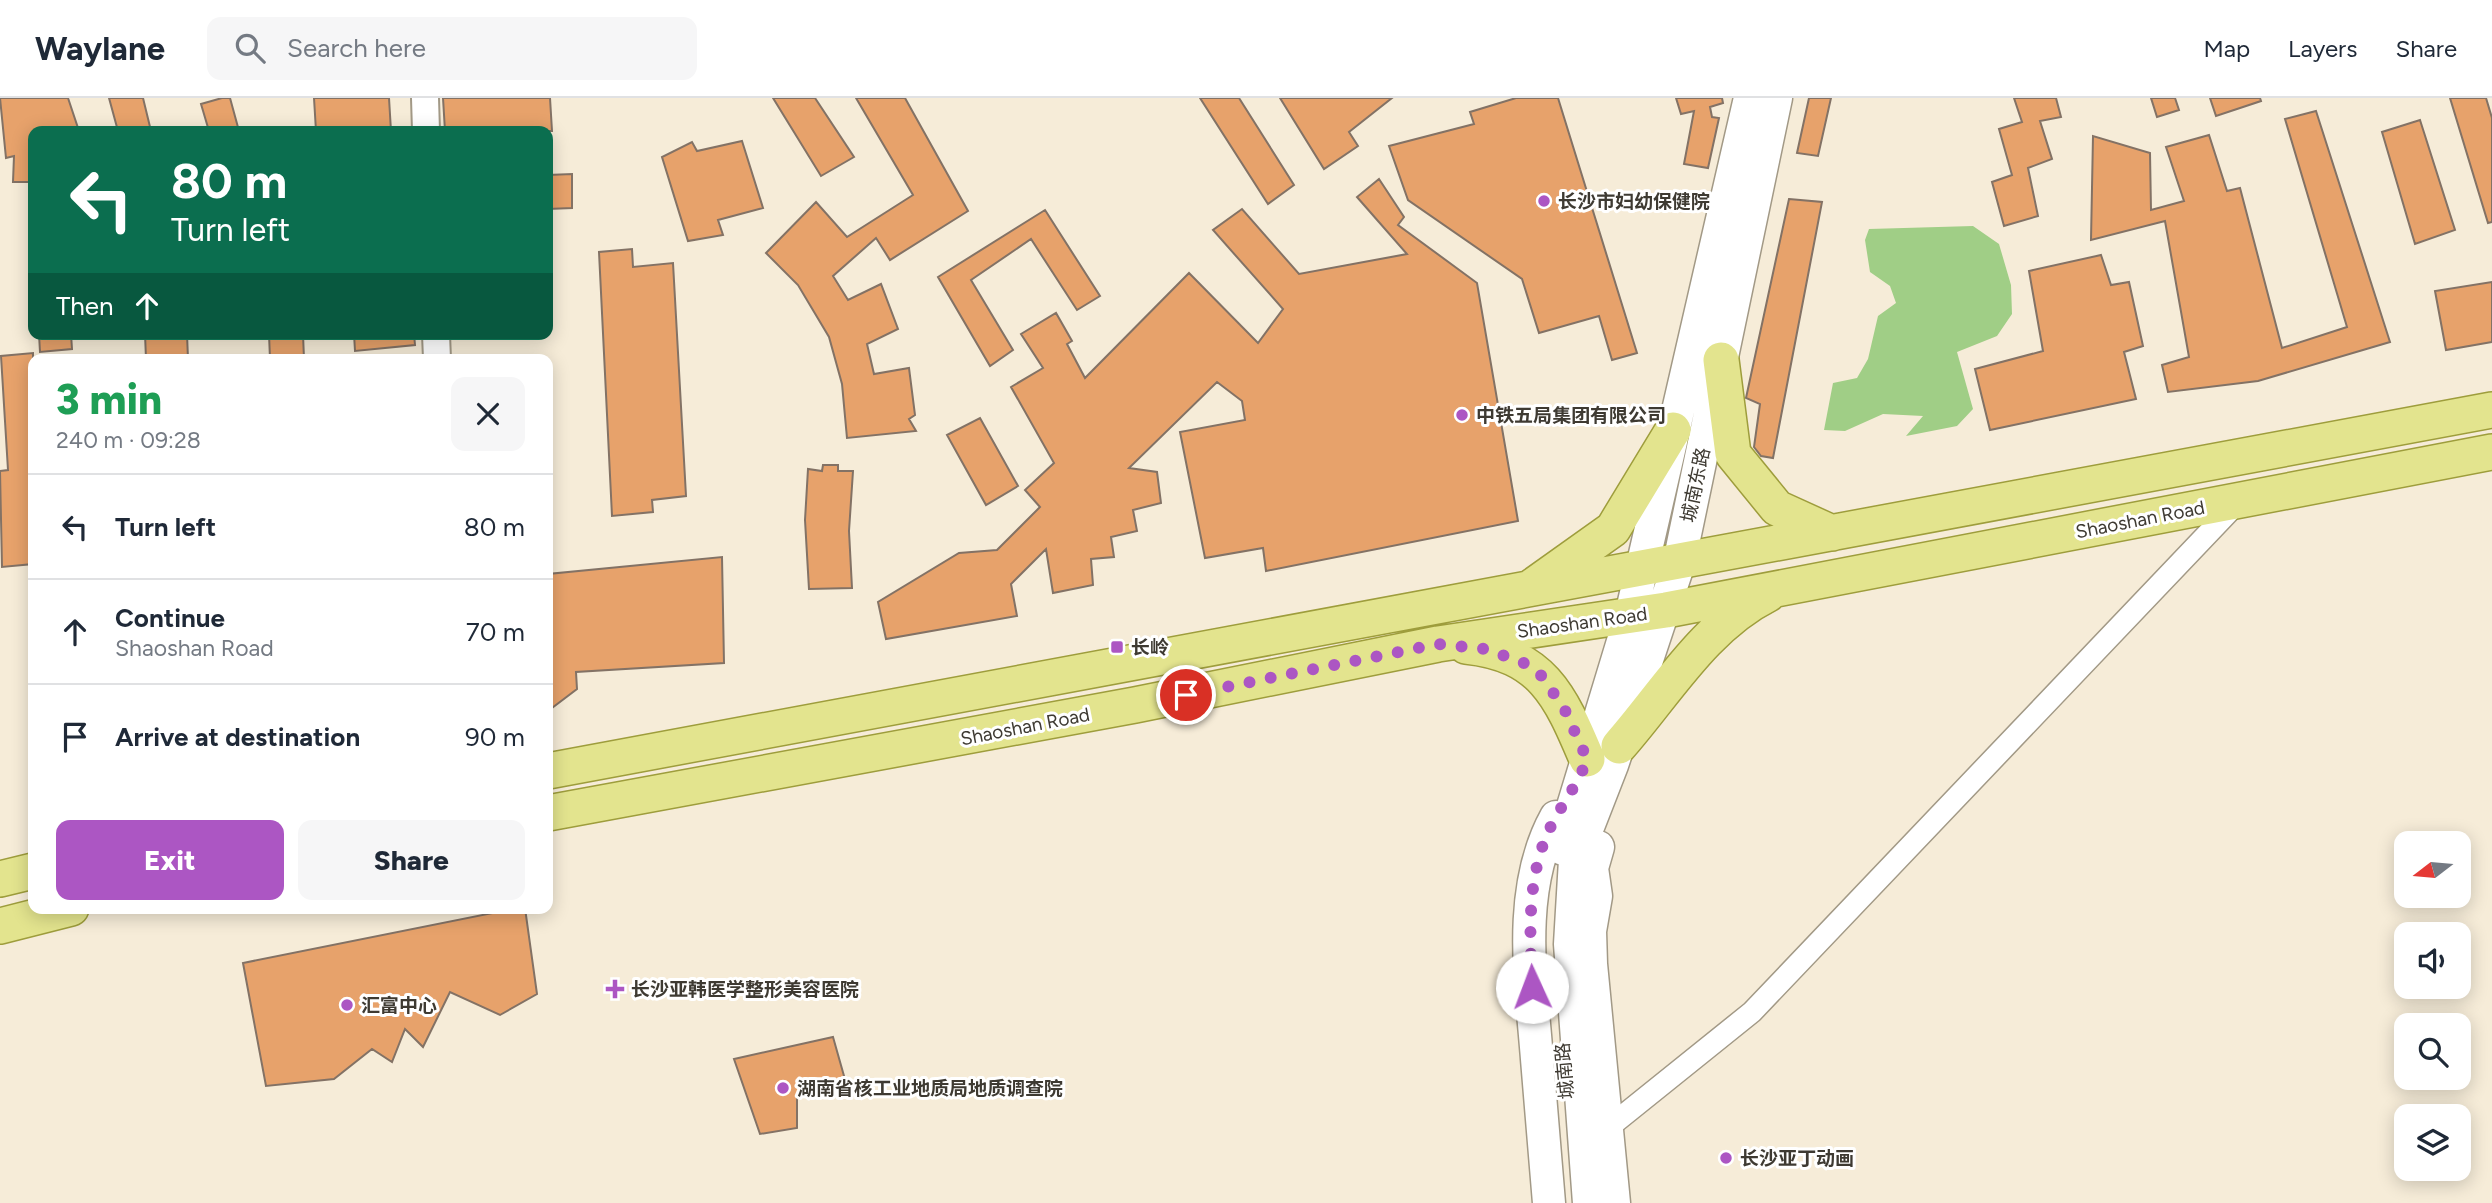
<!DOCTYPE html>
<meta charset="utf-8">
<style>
:root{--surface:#fff;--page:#f6f6f7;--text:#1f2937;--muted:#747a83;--line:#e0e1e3;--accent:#ac56c3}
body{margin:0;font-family:Figtree,"Noto Sans SC",sans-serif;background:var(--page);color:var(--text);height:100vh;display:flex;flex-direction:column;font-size:26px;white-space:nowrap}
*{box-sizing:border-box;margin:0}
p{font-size:23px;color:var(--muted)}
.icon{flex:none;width:38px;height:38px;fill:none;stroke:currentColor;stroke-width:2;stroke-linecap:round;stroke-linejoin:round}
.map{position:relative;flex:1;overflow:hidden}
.side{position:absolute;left:28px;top:256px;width:525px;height:560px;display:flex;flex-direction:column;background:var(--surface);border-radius:14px;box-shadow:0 4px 18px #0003}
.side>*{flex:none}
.guide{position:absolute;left:28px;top:28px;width:525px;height:214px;border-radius:14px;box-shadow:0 4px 18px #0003;background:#0b6e4f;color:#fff;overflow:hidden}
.needle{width:46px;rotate:254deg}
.buttons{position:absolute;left:2394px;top:733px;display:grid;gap:14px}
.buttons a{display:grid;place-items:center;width:77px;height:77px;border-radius:14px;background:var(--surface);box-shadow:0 4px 18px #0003;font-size:35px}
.pin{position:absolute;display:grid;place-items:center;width:60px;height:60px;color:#fff;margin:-30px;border:4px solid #fff;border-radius:50%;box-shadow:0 2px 7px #0007}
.me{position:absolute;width:77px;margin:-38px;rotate:358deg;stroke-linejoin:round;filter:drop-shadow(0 0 5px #0008)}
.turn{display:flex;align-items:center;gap:24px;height:147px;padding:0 28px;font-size:32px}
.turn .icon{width:91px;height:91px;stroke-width:2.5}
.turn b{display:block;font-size:49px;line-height:60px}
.then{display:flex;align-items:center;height:66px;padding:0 28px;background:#0003;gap:14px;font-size:26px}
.round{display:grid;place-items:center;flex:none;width:74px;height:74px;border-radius:14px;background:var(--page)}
.headline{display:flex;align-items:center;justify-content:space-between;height:119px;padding:0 28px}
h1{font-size:42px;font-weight:800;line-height:52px;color:#1e9e55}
.action{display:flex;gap:14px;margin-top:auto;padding:14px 28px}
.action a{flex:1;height:80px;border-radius:14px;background:var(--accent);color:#fff;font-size:28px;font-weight:800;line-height:80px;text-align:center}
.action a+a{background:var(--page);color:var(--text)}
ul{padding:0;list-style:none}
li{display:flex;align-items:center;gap:21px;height:105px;padding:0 28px;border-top:2px solid var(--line)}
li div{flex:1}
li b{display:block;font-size:26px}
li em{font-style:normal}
header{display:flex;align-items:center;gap:42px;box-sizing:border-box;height:98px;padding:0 35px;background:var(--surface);border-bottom:2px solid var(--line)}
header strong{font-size:33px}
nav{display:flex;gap:38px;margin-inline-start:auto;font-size:24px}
.search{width:490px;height:63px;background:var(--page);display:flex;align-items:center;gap:18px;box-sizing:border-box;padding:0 24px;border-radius:14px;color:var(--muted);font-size:26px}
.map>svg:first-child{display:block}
.water{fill:#a0ce86}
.building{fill:#e7a26b;stroke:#837265;stroke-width:2}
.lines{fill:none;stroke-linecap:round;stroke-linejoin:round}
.minor-casing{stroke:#a29986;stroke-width:24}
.tertiary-casing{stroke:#a29986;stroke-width:30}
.secondary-casing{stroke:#a29986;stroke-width:35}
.primary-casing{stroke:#9e9d3c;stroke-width:38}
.minor{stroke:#fff;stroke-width:21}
.tertiary{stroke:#fff;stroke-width:26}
.secondary{stroke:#fff;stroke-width:32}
.primary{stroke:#e3e48e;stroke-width:35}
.route{stroke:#ac56c3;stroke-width:12;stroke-dasharray:0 21.6}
.poi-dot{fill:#ac56c3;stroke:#fff;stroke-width:2.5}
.labels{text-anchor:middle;stroke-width:6;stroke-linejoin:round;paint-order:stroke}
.poi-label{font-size:19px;font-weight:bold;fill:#3e3a32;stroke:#fff;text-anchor:start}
.street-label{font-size:19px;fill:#3e3a32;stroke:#fff}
</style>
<header>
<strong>Waylane</strong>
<div class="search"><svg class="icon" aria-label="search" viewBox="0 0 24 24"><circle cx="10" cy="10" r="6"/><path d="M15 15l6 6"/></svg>Search here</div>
<nav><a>Map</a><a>Layers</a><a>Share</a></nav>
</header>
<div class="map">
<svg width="2492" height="1105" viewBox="0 0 2492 1105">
<rect width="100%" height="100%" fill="#f6ecd8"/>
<!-- water -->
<path class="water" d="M1973,128L1999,146L2011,187L2012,216L1997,238L1957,254L1973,311L1957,328L1906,338L1923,318L1883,316L1845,333L1824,332L1833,285L1857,280L1868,261L1878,218L1896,205L1890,188L1870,174L1865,142L1869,131Z"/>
<!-- building -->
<path class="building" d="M0,0H68L79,33H33V84H13L14,58L6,60Z
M109,0H143L151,33H118Z
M222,0H230L239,33H209L201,6Z
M314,0H389L391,33H316Z
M443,0H550L552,33H445Z
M773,0H815L854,59L821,78Z
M856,0H905L968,113L890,162L876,140L833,178L848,202L881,186L898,231L867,246L874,276L909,270L915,317L909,321L916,333L847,340L842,286L829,239L798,187L766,155L816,104L847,139L913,97Z
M1200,0H1239L1294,87L1268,106Z
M1280,0H1392L1349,34L1358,48L1324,71Z
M1516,0H1558L1637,255L1612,262L1599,218L1539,235L1522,181L1408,102L1389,48L1474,26L1470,14Z
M1676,0H1722L1723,5L1710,9L1712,19L1719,20L1708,70L1684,66L1694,13L1681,16Z
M1809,0H1831L1818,58L1797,55Z
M2014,0H2056L2061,19L2040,23L2052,61L2028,70L2038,118L2004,128L1992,84L2012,77L1999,31L2022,24Z
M2151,0H2175L2179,12L2157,19Z
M2210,0H2260L2261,3L2216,18Z
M2450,0H2486L2492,20V124L2488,125Z
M2316,13L2390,244L2258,283L2168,294L2162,267L2189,259L2165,123L2091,142L2093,38L2150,55L2151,112L2184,103L2166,49L2209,37L2227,93L2240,90L2282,250L2347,229L2285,21Z
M2420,22L2455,132L2415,146L2382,34Z
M742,43L763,110L718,122L723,137L688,143L662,59L692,44L697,53Z
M572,76V110L548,111V77Z
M1379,81L1404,119L1398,127L1477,185L1518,423L1266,473L1263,450L1205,460L1180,334L1245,322L1242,303L1217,284L1129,370L1157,374L1161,405L1133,412L1137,433L1111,439L1114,459L1091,461L1093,487L1053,495L1046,451L1011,486L1017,518L886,541L878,504L959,455L997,452L1040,409L1025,392L1054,365L1011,289L1043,270L1021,236L1056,215L1072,243L1067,246L1085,280L1189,175L1258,245L1283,211L1213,132L1242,111L1299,176L1407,156L1357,99Z
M1789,101L1822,104L1773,360L1761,358L1754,349L1760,306L1746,300Z
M1045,112L1100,198L1077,212L1031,141L971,182L1013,252L990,268L938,179Z
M632,151L633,169L673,165L686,398L652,402L653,414L612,418L599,154Z
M2101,157L2111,187L2129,184L2143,248L2124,254L2136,301L1990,332L1975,271L2043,253L2029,173Z
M2492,184V244L2446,252L2435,193Z
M39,236H71L72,251L40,254Z
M145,236H187L188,261H146Z
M269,236H303L304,261H270Z
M354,236H414L415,247L355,253Z
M33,255V466L2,469L0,373L8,372L1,258Z
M980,320L1018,388L986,407L947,337Z
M823,367H838V373H853L849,433L852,490L809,491L805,422L808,371L822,373Z
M722,459L724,565L576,574L577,591L548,613V476Z
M517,810H525L537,896L500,917L450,894L423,949L405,931L392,964L372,951L334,981L266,988L243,865Z
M833,939L846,985L797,995V1030L760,1036L734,961Z"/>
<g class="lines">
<defs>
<path id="minor" d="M1609,1029L1752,914L2239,403"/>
<path id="tertiary" d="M425,0L426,33
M436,236L437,261"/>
<path id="secondary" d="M1598,749L1592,770L1596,798L1590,833L1591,866L1614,1105
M1563,751L1571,715L1631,517L1750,0
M1549,1105C1545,1057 1541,1009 1537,961C1531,883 1516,791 1556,719
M1589,1105L1570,846L1575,762L1612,667L1679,465L1776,0"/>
<path id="primary" d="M1721,262L1733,356L1777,410L1832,435
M1533,488L1613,431L1673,332
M1466,548C1542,556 1560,597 1587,661
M1619,648C1665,596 1704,528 1768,496
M548,673L2492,312
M548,715L1135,607L1438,546L1666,512L2492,354
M0,781L33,773
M0,828L71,810"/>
</defs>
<!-- minor casing -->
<use href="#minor" class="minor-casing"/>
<!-- tertiary casing -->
<use href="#tertiary" class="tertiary-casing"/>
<!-- secondary casing -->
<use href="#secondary" class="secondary-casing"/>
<!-- primary casing -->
<use href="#primary" class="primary-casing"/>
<!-- minor -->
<use href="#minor" class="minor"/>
<!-- tertiary -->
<use href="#tertiary" class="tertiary"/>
<!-- secondary -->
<use href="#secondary" class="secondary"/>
<!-- primary -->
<use href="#primary" class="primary"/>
</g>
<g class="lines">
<!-- route -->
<path class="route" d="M1186,597L1438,546L1486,551L1524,565L1540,576L1564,610L1587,661C1579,685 1562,706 1551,728C1526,778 1530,836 1532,889"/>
</g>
<!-- markers -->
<g class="poi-dot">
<circle cx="1544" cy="103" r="7"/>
<circle cx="1462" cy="317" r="7"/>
<rect x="1110" y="542" width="14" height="14" rx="3.5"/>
<path d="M611.5 880.5h7v7h7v7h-7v7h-7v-7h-7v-7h7z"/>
<circle cx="347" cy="907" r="7"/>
<circle cx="783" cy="990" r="7"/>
<circle cx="1726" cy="1060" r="7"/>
</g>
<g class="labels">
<!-- poi labels -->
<g class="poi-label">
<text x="1558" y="110">长沙市妇幼保健院</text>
<text x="1476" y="324">中铁五局集团有限公司</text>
<text x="1131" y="556">长岭</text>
<text x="631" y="898">长沙亚韩医学整形美容医院</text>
<text x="361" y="914">汇富中心</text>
<text x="797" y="997">湖南省核工业地质局地质调查院</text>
<text x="1740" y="1067">长沙亚丁动画</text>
</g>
<!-- street labels -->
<g class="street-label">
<text transform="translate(1695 387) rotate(-78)" y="7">城南东路</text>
<text transform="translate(2140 421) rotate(-11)" y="7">Shaoshan Road</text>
<text transform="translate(1582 524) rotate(-8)" y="7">Shaoshan Road</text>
<text transform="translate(1025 628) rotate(-11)" y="7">Shaoshan Road</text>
<text transform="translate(1564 973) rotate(-95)" y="7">城南路</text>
</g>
</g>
</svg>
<div class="buttons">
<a><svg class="needle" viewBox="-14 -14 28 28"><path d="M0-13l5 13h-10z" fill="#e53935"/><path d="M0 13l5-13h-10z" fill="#747a83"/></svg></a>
<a><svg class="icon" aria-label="sound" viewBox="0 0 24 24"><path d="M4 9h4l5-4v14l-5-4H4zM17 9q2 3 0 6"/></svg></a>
<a><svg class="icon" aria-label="search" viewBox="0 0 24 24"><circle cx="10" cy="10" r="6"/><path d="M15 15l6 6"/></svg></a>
<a><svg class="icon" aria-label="layers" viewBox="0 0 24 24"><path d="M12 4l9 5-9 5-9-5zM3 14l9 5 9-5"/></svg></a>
</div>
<div class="pin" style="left:1186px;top:597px;background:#d93025"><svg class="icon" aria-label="arrive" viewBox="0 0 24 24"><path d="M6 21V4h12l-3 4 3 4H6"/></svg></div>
<svg class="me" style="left:1532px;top:889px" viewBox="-20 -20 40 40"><circle r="19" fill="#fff"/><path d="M0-13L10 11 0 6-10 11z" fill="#ac56c3"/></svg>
<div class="guide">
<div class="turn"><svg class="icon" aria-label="left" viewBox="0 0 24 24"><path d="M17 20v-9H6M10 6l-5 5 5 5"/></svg><div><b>80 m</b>Turn left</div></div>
<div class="then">Then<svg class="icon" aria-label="ahead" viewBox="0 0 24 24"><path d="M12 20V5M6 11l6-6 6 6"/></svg></div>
</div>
<section class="side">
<div class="headline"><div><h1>3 min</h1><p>240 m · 09:28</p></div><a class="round"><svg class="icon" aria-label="close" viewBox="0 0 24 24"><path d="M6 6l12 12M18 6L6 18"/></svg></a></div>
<ul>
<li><svg class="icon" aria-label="left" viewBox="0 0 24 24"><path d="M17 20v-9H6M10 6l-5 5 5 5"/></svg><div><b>Turn left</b></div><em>80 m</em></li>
<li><svg class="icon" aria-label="ahead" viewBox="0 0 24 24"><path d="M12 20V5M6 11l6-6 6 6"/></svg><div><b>Continue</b><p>Shaoshan Road</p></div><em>70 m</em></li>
<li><svg class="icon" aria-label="arrive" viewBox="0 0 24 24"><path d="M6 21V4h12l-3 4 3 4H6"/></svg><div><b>Arrive at destination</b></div><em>90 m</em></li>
</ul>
<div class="action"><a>Exit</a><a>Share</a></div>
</section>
</div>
